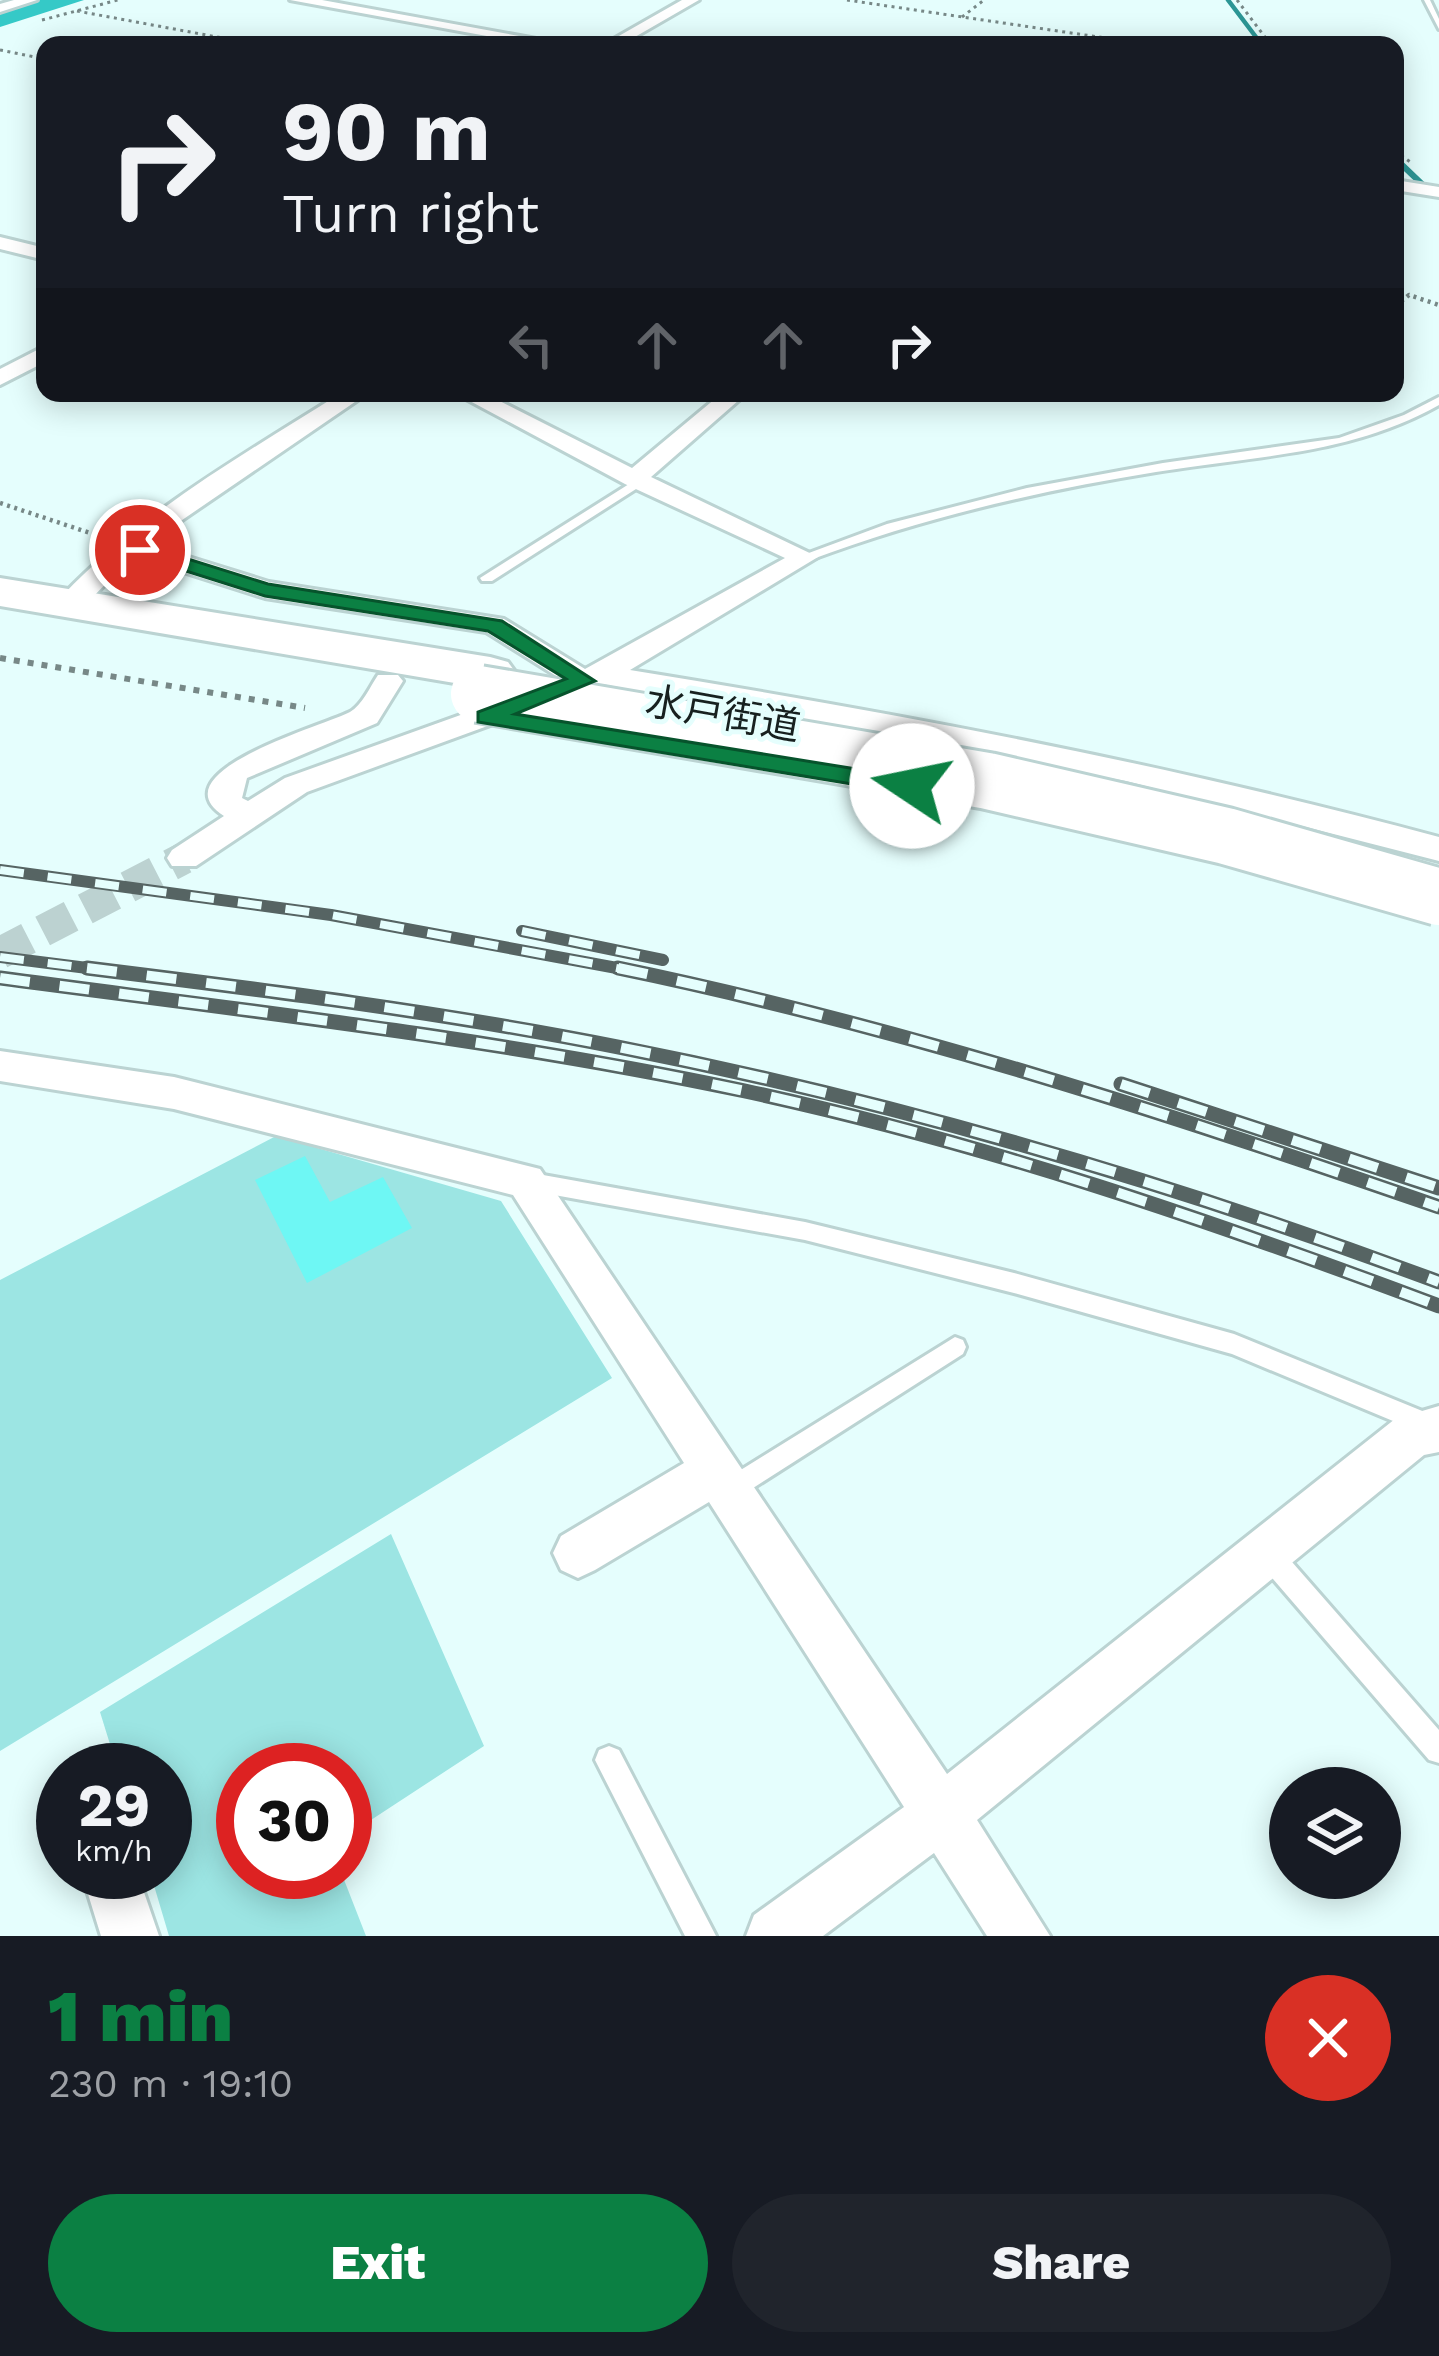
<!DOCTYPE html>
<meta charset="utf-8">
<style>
:root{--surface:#171b24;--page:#20242c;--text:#f1f3f6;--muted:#9ea1a6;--accent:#0b8043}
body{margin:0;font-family:"Work Sans","Noto Sans JP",sans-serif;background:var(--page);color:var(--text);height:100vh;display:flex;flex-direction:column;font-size:45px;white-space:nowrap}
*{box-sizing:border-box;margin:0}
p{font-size:39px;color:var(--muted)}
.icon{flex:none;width:66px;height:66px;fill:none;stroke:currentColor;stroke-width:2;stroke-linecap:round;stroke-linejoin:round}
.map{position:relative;height:1936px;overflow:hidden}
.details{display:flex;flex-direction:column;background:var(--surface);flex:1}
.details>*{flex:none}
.hud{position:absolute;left:36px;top:36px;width:1368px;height:366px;border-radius:24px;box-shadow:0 6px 30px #0003;background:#171b24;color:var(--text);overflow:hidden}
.buttons{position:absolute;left:1269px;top:1767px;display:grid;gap:24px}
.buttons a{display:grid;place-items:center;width:132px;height:132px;border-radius:50%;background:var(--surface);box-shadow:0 6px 30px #0003;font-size:60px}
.speed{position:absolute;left:36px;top:1743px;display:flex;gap:24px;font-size:60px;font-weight:700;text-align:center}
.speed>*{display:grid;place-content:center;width:156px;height:156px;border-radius:50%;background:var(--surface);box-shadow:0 6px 30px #0003;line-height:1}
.speed small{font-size:30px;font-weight:400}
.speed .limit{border:18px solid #d22;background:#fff;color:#111}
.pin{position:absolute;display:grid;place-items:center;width:102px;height:102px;color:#fff;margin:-51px;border:6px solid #fff;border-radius:50%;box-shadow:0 3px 12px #0007}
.me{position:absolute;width:132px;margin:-66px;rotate:281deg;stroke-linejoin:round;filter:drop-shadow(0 0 9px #0008)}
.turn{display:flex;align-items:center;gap:42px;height:252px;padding:0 48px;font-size:54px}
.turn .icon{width:156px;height:156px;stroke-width:2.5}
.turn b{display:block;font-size:84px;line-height:102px}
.lanes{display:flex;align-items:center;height:114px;padding:0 48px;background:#0003;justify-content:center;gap:60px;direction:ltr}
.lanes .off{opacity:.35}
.round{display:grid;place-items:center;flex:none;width:126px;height:126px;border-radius:63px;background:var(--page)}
.head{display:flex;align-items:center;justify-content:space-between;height:204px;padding:0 48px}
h1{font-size:72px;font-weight:800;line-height:90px;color:var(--accent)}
.action{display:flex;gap:24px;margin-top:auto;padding:24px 48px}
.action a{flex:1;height:138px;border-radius:72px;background:var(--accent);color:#fff;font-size:48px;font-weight:800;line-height:138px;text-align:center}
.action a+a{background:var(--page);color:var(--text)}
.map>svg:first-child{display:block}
.green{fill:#9ce5e3}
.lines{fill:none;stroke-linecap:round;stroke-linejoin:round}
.stream-far1{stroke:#2c9695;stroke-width:4.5}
.stream{stroke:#2c9695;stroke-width:6}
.river{fill:#35c9c7;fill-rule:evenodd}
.building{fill:#6ef7f4}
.street-tunnel{stroke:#bcd2d1;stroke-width:32;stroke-dasharray:32 16;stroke-linecap:butt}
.lane-casing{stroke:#bbd3d2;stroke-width:6}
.street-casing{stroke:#bbd3d2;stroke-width:6}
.highway-casing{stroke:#bbd3d2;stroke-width:6}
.path-far2{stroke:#778887;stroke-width:3;stroke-dasharray:3 4.5;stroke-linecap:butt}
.path-far1{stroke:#778887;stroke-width:4.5;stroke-dasharray:3 4.5;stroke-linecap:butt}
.path{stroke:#778887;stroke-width:6;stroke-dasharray:6 8;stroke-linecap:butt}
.lane{fill:#fff;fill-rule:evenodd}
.street{fill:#fff;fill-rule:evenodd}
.highway{fill:#fff;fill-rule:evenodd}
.rail-far1-casing{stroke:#566463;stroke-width:12}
.rail-casing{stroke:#566463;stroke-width:15}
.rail-far1{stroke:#e5fefd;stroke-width:8;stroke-dasharray:24;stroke-linecap:butt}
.rail{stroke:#e5fefd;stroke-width:10;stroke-dasharray:30;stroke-linecap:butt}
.highway-bridge-casing{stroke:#bbd3d2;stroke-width:62;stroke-linecap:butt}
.highway-bridge{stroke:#fff;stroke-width:56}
.route{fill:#0b8043;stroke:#07532c;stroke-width:3}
.labels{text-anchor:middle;stroke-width:10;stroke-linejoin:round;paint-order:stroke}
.street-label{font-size:39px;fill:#17201f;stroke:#e5fefd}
</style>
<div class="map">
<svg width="1439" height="1936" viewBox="0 0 1439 1936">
<rect width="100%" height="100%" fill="#e5fefd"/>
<!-- green -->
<path class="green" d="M276,1136L501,1201L612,1378L0,1751V1280Z
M391,1534L484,1746L345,1837V1770H243V1872H341L366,1936H169L150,1872H165V1770H118L100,1712Z"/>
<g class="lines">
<!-- stream-far1 -->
<path class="stream-far1" d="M1228,0L1262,45
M1395,158L1402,165"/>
<!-- stream -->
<path class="stream" d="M1399,162L1424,186"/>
<!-- river -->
<path class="river" d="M40,0H84L0,27V11Z"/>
</g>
<!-- building -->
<path class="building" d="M305,1156L330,1202L383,1177L412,1228L307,1283L255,1180Z"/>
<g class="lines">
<!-- street-tunnel -->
<path class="street-tunnel" d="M0,953L184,858"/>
<defs>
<path id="lane" d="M1424,0H1430L1439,19V29Z
M1439,397V405C1351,455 1253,456 1156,472C1038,491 922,518 810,560L805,561L798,557L887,524L1027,488L1163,463L1339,438L1404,415Z
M637,479L647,482L492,581H482L480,578Z
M532,1173L805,1222L1014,1273L1234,1334L1437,1417V1433L1429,1436L1232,1354L1014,1293L805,1240L532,1191L525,1188L522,1182L525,1176Z
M955,1337L963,1340L966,1347L963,1354L739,1497L731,1501L723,1497L719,1489L723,1481Z
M1269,1543L1278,1546L1439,1730V1763L1429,1760L1260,1564L1257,1555L1260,1546Z
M609,1746L619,1750L716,1936H685L595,1760L599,1750Z"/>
<path id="street" d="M14,0H37L0,12V4Z
M290,0H322L569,45H536Z
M682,0H699L621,45H603Z
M1395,180L1439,187V197L1395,190Z
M0,237L45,248V260L0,249Z
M45,346V362L0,385V369Z
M341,393H368L147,544L269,582L504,619L585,669L785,558L625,484L455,393H484L632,468L722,393H747L651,477L818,557L630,670C902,714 1172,765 1439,837V861L1126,781L602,684L307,792L196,866H172L167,858L172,850L224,816C155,772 326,725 350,712C362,705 370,687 378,675H398L403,681L377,723L247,778L242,798L248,801L285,778L561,679L486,632L265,598L133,556L82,608H62V596C143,511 243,455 341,393Z
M0,1051L174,1077L540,1169L947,1774L1395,1419L1439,1406V1452L1424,1455L977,1820L1050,1936H987L934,1853L823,1936H746L754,1915L904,1807L709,1502L595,1570L578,1578L561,1570L553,1553L561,1536L684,1463L513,1195L174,1109L0,1081Z
M87,1872H137L159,1936H101L84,1881Z"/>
<path id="highway" d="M0,578L490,657L508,662L516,673L508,684L490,689L0,606Z"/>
</defs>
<!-- lane casing -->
<use href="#lane" class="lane-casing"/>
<!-- street casing -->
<use href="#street" class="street-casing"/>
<!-- highway casing -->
<use href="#highway" class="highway-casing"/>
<!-- path-far2 -->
<path class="path-far2" d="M847,0L1153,45
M1237,0L1271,45
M77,11L255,44
M962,17L984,0
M42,20L118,0
M0,50L45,59
M1395,151L1413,164"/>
<!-- path-far1 -->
<path class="path-far1" d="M1395,306L1409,295L1439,305
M0,503L102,537"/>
<!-- path -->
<path class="path" d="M0,658L305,708"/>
<!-- lane -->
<use href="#lane" class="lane"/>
<!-- street -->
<use href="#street" class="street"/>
<!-- highway -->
<use href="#highway" class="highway"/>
<defs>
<path id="rail-far1" d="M0,870L331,915L633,971
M522,931L663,960
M0,957L111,971"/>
<path id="rail" d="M87,968C265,990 442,1012 618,1047C898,1102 1172,1183 1439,1282
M618,968C899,1026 1168,1113 1439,1207
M0,978C249,1011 499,1039 745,1091C983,1142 1212,1221 1439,1306
M1121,1084L1439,1188"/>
</defs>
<!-- rail-far1 casing -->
<use href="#rail-far1" class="rail-far1-casing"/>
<!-- rail casing -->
<use href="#rail" class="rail-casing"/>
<!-- rail-far1 -->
<use href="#rail-far1" class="rail-far1"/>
<!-- rail -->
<use href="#rail" class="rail"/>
<defs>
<path id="highway-bridge" d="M479,694L988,781L1226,836L1439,897"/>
</defs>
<!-- highway-bridge casing -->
<use href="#highway-bridge" class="highway-bridge-casing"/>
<!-- highway-bridge -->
<use href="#highway-bridge" class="highway-bridge"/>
</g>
<!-- route -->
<path class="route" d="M140,544L268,584L502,621L595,681L515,714L912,778L924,786L912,794L478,722V712L566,679L488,631L265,596L132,554L129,550Z"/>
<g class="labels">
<!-- street labels -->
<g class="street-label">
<text transform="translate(723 713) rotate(10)" y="14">水戸街道</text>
</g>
</g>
</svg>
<div class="buttons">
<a><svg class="icon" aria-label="layers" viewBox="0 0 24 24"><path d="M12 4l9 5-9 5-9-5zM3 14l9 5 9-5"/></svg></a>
</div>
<div class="speed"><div>29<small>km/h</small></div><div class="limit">30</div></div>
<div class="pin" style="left:140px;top:550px;background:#d93025"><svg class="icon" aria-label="arrive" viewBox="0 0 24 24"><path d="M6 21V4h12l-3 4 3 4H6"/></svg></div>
<svg class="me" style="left:912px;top:786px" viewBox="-20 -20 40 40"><circle r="19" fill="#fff"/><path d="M0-13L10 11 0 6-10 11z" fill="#0b8043"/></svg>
<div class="hud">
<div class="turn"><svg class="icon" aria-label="right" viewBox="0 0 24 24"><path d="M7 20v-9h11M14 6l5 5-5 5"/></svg><div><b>90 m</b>Turn right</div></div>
<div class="lanes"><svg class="icon off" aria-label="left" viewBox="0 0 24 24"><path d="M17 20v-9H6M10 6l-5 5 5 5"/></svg><svg class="icon off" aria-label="ahead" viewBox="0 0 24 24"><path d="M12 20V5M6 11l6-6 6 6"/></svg><svg class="icon off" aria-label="ahead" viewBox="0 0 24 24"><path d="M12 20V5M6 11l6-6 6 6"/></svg><svg class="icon" aria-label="right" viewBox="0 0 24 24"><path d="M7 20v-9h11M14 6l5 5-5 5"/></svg></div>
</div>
</div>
<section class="details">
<div class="head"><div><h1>1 min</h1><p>230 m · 19:10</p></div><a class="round" style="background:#d93025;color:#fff"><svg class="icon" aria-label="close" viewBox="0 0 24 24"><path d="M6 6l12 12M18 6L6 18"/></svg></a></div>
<div class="action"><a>Exit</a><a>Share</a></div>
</section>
